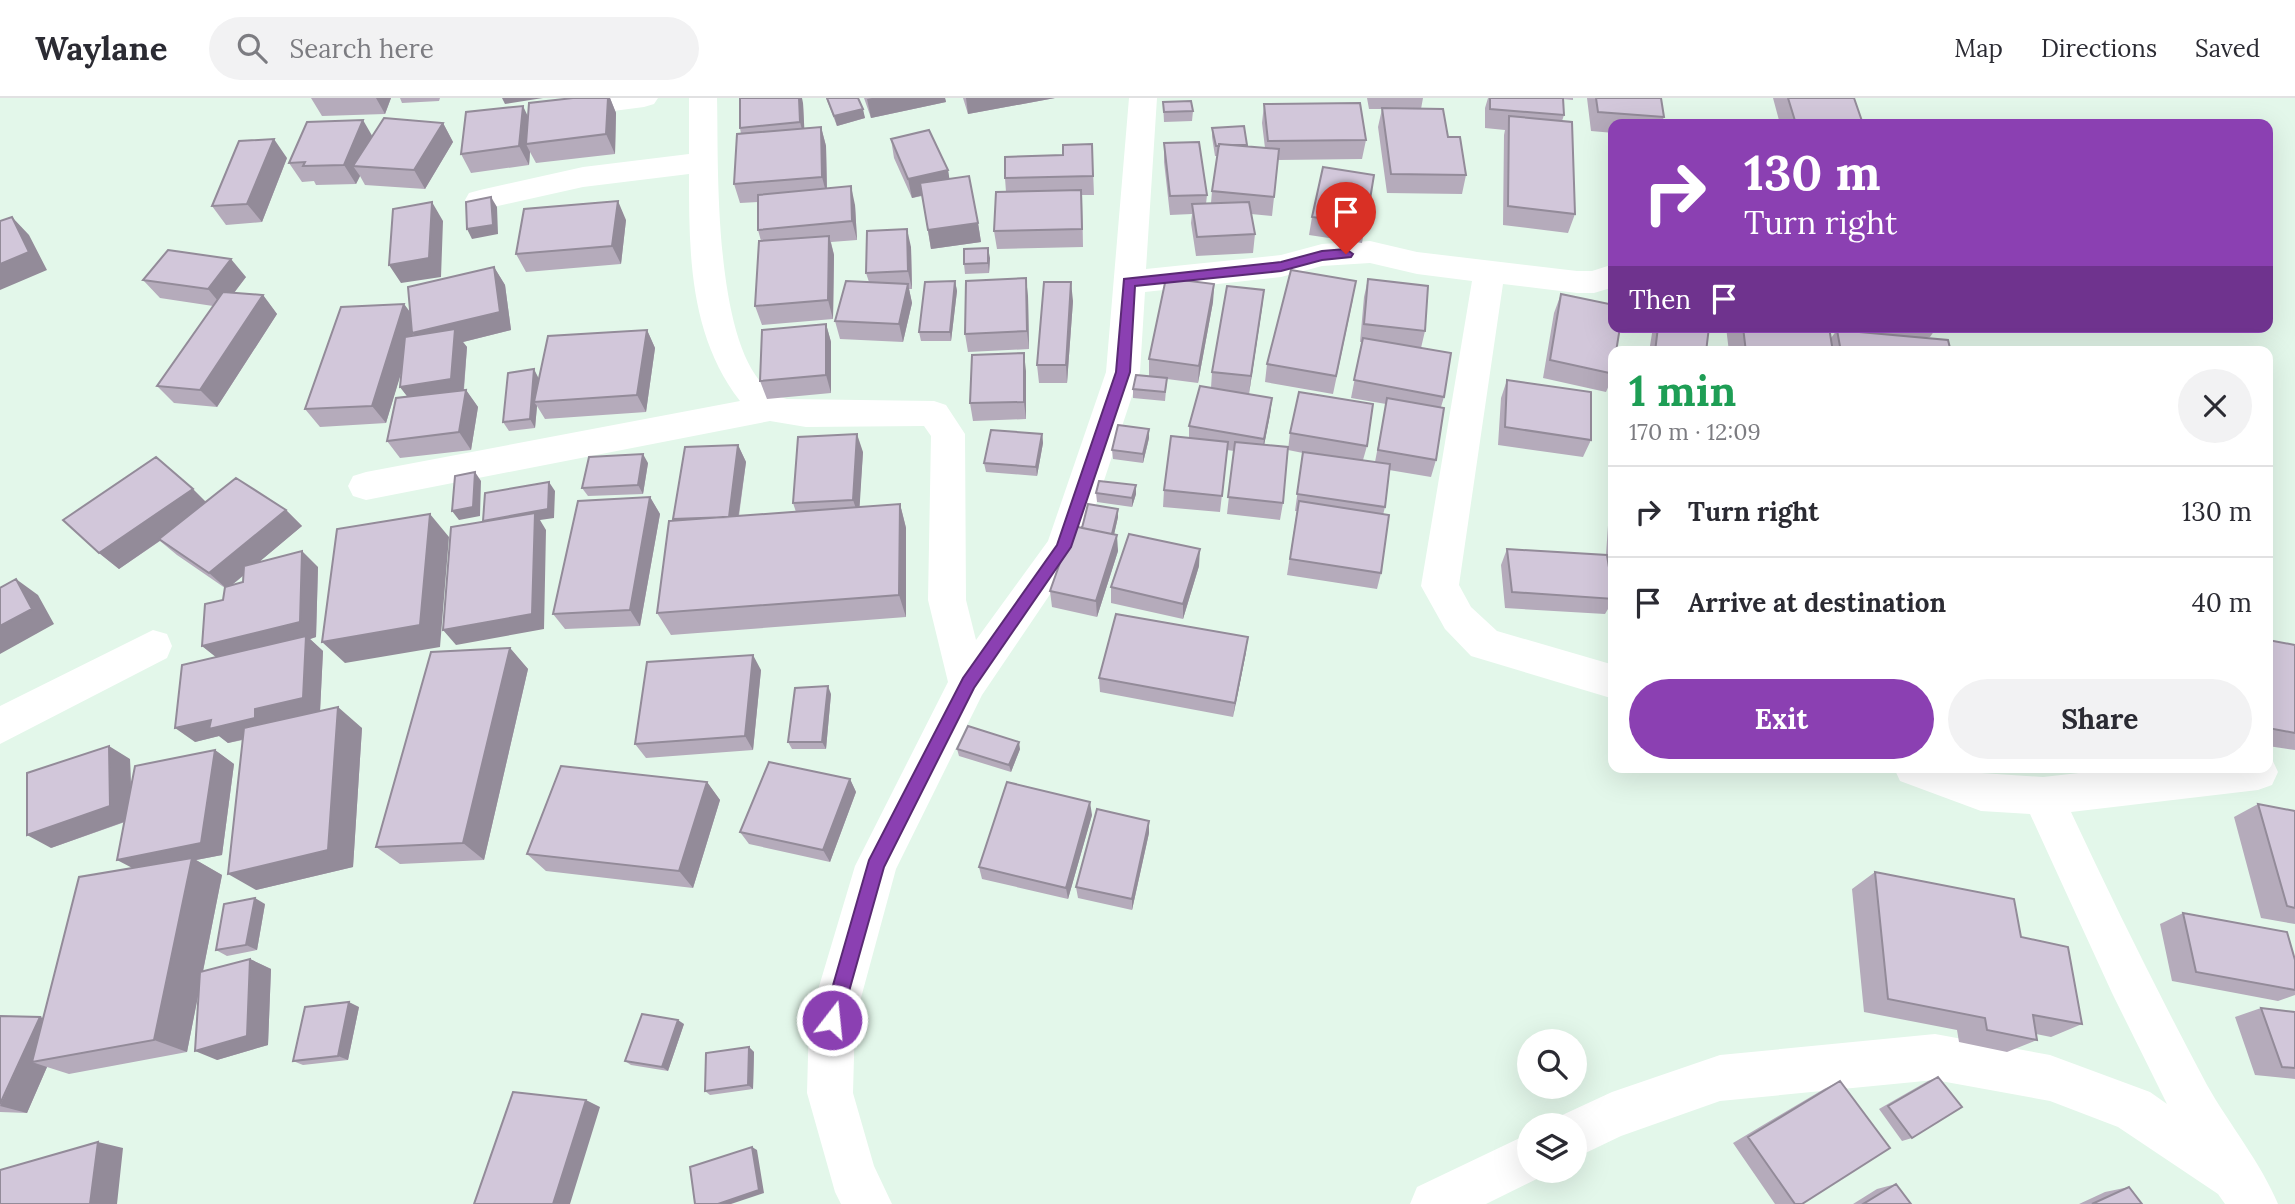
<!DOCTYPE html>
<meta charset="utf-8">
<style>
:root{--surface:#fff;--page:#f2f2f3;--text:#2b2b33;--muted:#7c7c81;--line:#e1e1e2;--accent:#8b40b2}
body{margin:0;font-family:Lora,serif;background:var(--page);color:var(--text);height:100vh;display:flex;flex-direction:column;font-size:26px;white-space:nowrap}
*{box-sizing:border-box;margin:0}
p{font-size:23px;color:var(--muted)}
.icon{flex:none;width:38px;height:38px;fill:none;stroke:currentColor;stroke-width:2;stroke-linecap:round;stroke-linejoin:round}
.map{position:relative;flex:1;overflow:hidden}
.drawer{position:absolute;left:1608px;top:248px;width:665px;height:427px;display:flex;flex-direction:column;background:var(--surface);border-radius:14px;box-shadow:0 7px 28px #0002}
.drawer>*{flex:none}
.hud{position:absolute;left:1608px;top:21px;width:665px;height:214px;border-radius:14px;box-shadow:0 7px 28px #0002;background:#8b40b2;color:#fff;overflow:hidden}
.tools{position:absolute;left:1517px;top:931px;display:grid;gap:14px}
.tools a{display:grid;place-items:center;width:70px;height:70px;border-radius:50%;background:var(--surface);box-shadow:0 7px 28px #0002;font-size:35px}
.pin{position:absolute;display:grid;place-items:center;width:60px;height:60px;color:#fff;margin:-72px -30px;border-radius:50% 50% 50% 0;rotate:-45deg;box-shadow:0 0 7px #0007}
.pin .icon{rotate:45deg}
.me{position:absolute;width:77px;margin:-38px;rotate:16deg;stroke-linejoin:round;filter:drop-shadow(0 0 5px #0008)}
.turn{display:flex;align-items:center;gap:24px;height:147px;padding:0 21px;font-size:32px}
.turn .icon{width:91px;height:91px;stroke-width:2.5}
.turn b{display:block;font-size:49px;line-height:60px}
.then{display:flex;align-items:center;height:66px;padding:0 21px;background:#0003;gap:14px;font-size:26px}
.round{display:grid;place-items:center;flex:none;width:74px;height:74px;border-radius:37px;background:var(--page)}
.overview{display:flex;align-items:center;justify-content:space-between;height:119px;padding:0 21px}
h1{font-size:42px;font-weight:700;line-height:52px;color:#1e9e55}
.action{display:flex;gap:14px;margin-top:auto;padding:14px 21px}
.action a{flex:1;height:80px;border-radius:42px;background:var(--accent);color:#fff;font-size:28px;font-weight:700;line-height:80px;text-align:center}
.action a+a{background:var(--page);color:var(--text)}
ul{padding:0;list-style:none}
li{display:flex;align-items:center;gap:21px;height:91px;padding:0 21px;border-top:2px solid var(--line)}
li div{flex:1}
li b{display:block;font-size:26px}
li em{font-style:normal}
header{display:flex;align-items:center;gap:42px;box-sizing:border-box;height:98px;padding:0 35px;background:var(--surface);border-bottom:2px solid var(--line)}
header strong{font-size:33px}
nav{display:flex;gap:38px;margin-inline-start:auto;font-size:24px}
.search{width:490px;height:63px;background:var(--page);display:flex;align-items:center;gap:18px;box-sizing:border-box;padding:0 24px;border-radius:38px;color:var(--muted);font-size:26px}
.map>svg:first-child{display:block}
.lines{fill:none;stroke-linecap:round;stroke-linejoin:round}
.street{fill:#fff;fill-rule:evenodd}
.wall{fill:#b5abbb;fill-rule:evenodd}
.shaded-wall{fill:#938b99}
.building{fill:#d2c7da;stroke:#938b99;stroke-width:2}
.route{fill:#8b40b2;stroke:#5a2a74;stroke-width:2}
</style>
<header>
<strong>Waylane</strong>
<div class="search"><svg class="icon" aria-label="search" viewBox="0 0 24 24"><circle cx="10" cy="10" r="6"/><path d="M15 15l6 6"/></svg>Search here</div>
<nav><a>Map</a><a>Directions</a><a>Saved</a></nav>
</header>
<div class="map">
<svg width="2295" height="1106" viewBox="0 0 2295 1106">
<rect width="100%" height="100%" fill="#e3f7ea"/>
<g class="lines">
<!-- street -->
<path class="street" d="M574,0H658L654,6L644,9L559,20L549,17L545,11L549,5Z
M689,0H717C719,62 710,283 787,301L934,303L946,307L965,336L966,502L976,542L1048,443L1106,274L1129,0H1157L1146,171L1281,157L1322,146L1370,143L1417,154L1577,173H1592L1614,166V189L1594,195H1577L1503,186L1459,487L1471,509L1497,533L1614,567V601L1471,558L1445,531L1421,488L1472,183L1417,176L1370,165L1322,168L1281,179L1145,194L1140,274L1082,449L982,597L896,771L855,922L853,995L874,1068L892,1106H841L835,1094L807,995L809,922L855,768L948,584L928,502L931,338L924,328L806,329L770,323L366,402L353,398L348,388L353,378L366,374L740,303C689,237 689,155 689,76L583,89L480,112L469,109L465,102L469,95L480,92L583,69L689,56Z
M153,532L167,536L172,548L167,560L0,646V608Z
M2268,659L2272,661L2278,674L2272,687L2258,692L2071,714C2114,806 2159,897 2207,987C2229,1026 2261,1065 2278,1106H2225L2218,1096L2118,1029L2050,1003L1935,982L1720,1003L1621,1038L1575,1060V1027H1555L1558,1019L1612,994L1720,957L1935,936L2050,957L2150,994L2167,1006L2112,895L2030,716L1981,713L1900,683L1894,670H1967L1981,675L2043,679L2124,670H2268Z
M1530,1035V1073H1548L1547,1076L1486,1106H1410L1417,1089Z"/>
</g>
<!-- wall -->
<path class="wall" d="M311,0H391L385,16L322,18Z
M400,0H440L439,3L402,5Z
M573,0H610L616,15L615,56L536,65L530,54L529,67L471,75L461,56L528,19Z
M826,0H858L865,20L837,28Z
M864,0H945L946,4L871,20Z
M963,0H1055L968,16Z
M1367,0H1423L1421,11L1448,39L1466,77L1462,96L1387,95L1378,29L1382,11H1369Z
M1488,0H1573V2L1563,1L1564,17L1562,23L1575,116L1568,135L1503,127L1504,37L1505,32L1485,30V10Z
M1587,0H1661L1664,19L1661,26H1614V35L1591,33Z
M1773,0H1854L1863,26H1780Z
M1163,4L1193,13L1192,23L1164,24Z
M803,5L804,30L821,29L826,48L827,90L855,107L857,142L831,144L834,157L833,221L762,227L755,208L761,143L758,132V104L740,105L734,86L741,36L740,30Z
M1264,6L1366,42L1362,61L1278,62L1272,118L1251,116L1255,136L1253,155L1196,158L1191,125L1192,116L1170,117L1164,64V45L1207,97L1206,106L1211,105L1212,93L1218,58H1215L1212,39V30L1247,47V48L1265,50L1262,25Z
M443,25L453,44L425,91L365,87L360,78L356,86L316,87L314,83L302,84L289,65L373,38Z
M891,41L948,72L949,81L978,125L981,144L931,151L922,98L912,100L894,60Z
M1092,46L1094,97H1082L1083,149L997,151L994,133L1006,94L1005,80Z
M287,60L262,124L226,127L212,108Z
M1374,77L1362,145L1309,137L1312,119Z
M1614,87V107L1611,94Z
M626,122L621,166L526,174L516,156Z
M911,149L912,191H909L912,205L903,244L840,241L835,223L869,184L866,175Z
M990,160L989,175L965,176L964,166Z
M494,169L505,187L511,232L463,244L467,249L464,292H466L478,309L471,352L400,360L387,343L407,298L400,289L401,274L386,325L320,329L305,311L404,206L410,214Z
M246,179L234,195L263,197L277,216L217,309L174,305L157,288L213,208L160,200L143,182Z
M1368,181L1425,233L1421,250L1444,299L1441,309L1436,362L1431,379L1389,372L1385,409L1383,417L1381,475L1377,491L1287,477L1297,413H1295L1303,355L1288,352L1290,335L1367,348L1363,362L1375,364L1386,306L1351,300L1362,244H1360L1364,199Z
M955,183L957,193L951,243H921L919,234Z
M1214,186L1213,204L1198,285L1167,281L1165,303L1133,300V291L1149,278V261Z
M1264,192L1249,296L1272,300L1270,317L1264,347L1283,405L1280,422L1227,416L1234,353L1227,352L1220,414L1163,409L1164,392L1189,340V328L1211,290L1212,274Z
M1561,196L1614,276L1606,294L1543,280L1554,215Z
M1028,198L1029,251L968,254L965,236Z
M1353,201L1333,296L1265,284L1267,266Z
M1073,203L1067,285H1039L1037,267Z
M826,226L831,244V295L767,301L760,283Z
M1653,229H1709L1706,254H1649Z
M1726,229H1829L1831,240L1837,232L1860,234L1857,229H1937L1930,239L1922,240L1951,254H1729Z
M647,232L655,250L646,314L545,321L537,308L535,330L509,333L503,324L539,280Z
M1026,273V321L973,323L970,305Z
M1507,282L1591,342L1583,359L1498,347L1501,300Z
M1042,336L1043,345L1037,378L986,374L984,365Z
M1149,340L1143,365L1113,361L1112,352Z
M738,347L746,364L739,418L796,414L793,405L863,354L859,409L900,406L906,430V519L671,537L657,515L674,423L673,421Z
M648,365L643,396L588,398L582,390Z
M1614,378V460L1608,459L1614,501L1605,516L1505,510L1501,467L1507,451L1606,457L1611,383Z
M1136,387V396L1132,409L1097,404L1096,395Z
M650,399L660,416L640,528L565,531L553,516Z
M206,403L286,412L302,428L259,464L318,469L316,539L310,541L323,553L320,613L362,630L353,769L256,792L243,642L228,645L219,638L195,644L216,559L202,548L223,502L225,490L177,457L160,443L119,471L99,455ZM244,477L243,484L232,487Z
M1118,411V419L1114,436L1118,453L1097,519L1052,509L1050,493L1082,430Z
M1199,468L1183,521L1111,505V489Z
M2268,542L2295,547V652L2268,648Z
M510,550L528,571L484,762L400,766L376,749Z
M1246,554L1233,619L1100,594L1099,580Z
M761,572L753,652L646,660L635,646Z
M831,596L826,651H792L788,644Z
M957,651H1020L1011,674L959,658Z
M215,652L234,666L222,757L196,762L222,777L203,873L250,861L271,871L268,947L217,962L199,892L187,954L69,976L47,969L27,1015L0,1014V918L40,919L44,920L132,770L125,724L51,750L130,661L131,690Z
M850,681L856,694L830,764L749,746L740,734Z
M707,684L720,702L693,790L546,773L527,756Z
M2258,706L2295,713V826L2261,820L2234,719Z
M1092,717L1068,801L982,781L979,769Z
M1149,735L1132,812L1078,800L1076,789Z
M1875,774L2021,839L2082,926L2051,939L2036,936L2037,942L2007,954L1959,944L1957,932L1864,914L1852,791Z
M265,806L257,852L227,858L216,852Z
M2183,815L2295,862V897L2278,903L2172,883L2160,826Z
M359,909L348,962L303,967L293,963Z
M2261,910L2295,914V981L2255,977L2235,919Z
M684,926L668,973L631,967L625,963Z
M749,949L754,954L753,991L710,997L705,993Z
M1938,979L1912,1040L1902,1043L1879,1011L1928,983Z
M1840,983L1802,1106H1775L1733,1045L1824,991Z
M1896,1086L1911,1106H1853L1877,1091Z
M2129,1089L2142,1106H2079L2105,1094Z"/>
<!-- shaded-wall -->
<path class="shaded-wall" d="M376,0H391L385,16Z
M502,0H543L505,6Z
M608,0H610L616,15L615,56L606,36Z
M799,0H802L803,5L805,43L800,24Z
M872,0H945L946,4L871,20L867,1Z
M966,0H1055L968,16Z
M523,8L532,27L526,46L530,54L529,67L519,48Z
M863,11L865,20L837,28L834,18Z
M363,22L374,41L353,68L360,78L356,86L344,67Z
M443,25L453,44L425,91L414,72Z
M821,29L826,48L827,98L822,79Z
M274,41L287,60L262,124L247,106Z
M948,72L951,90L912,100L908,81Z
M851,88L855,107L857,142L852,123Z
M491,99L497,109L498,136L472,141L467,131Z
M618,103L626,122L621,166L612,148Z
M432,104L443,123L441,179L401,185L389,167Z
M12,119L29,137L47,172L0,192V166Z
M978,125L981,144L931,151L928,132Z
M907,131L911,149L912,191L908,173Z
M829,138L834,157L833,221L828,202Z
M988,150L990,160L989,175L988,165Z
M231,161L246,179L223,209L208,191Z
M494,169L505,187L511,232L463,244L467,249L463,299L413,306L400,289L424,253L413,236L386,325L372,308L404,206L417,224Z
M1026,180L1028,198L1029,251L1027,233Z
M955,183L957,193L951,243L950,234Z
M1071,184L1073,203L1067,285L1066,267Z
M908,186L912,205L903,244L899,226Z
M1214,186L1213,204L1198,285L1199,268Z
M1264,192L1262,210L1249,296L1251,278Z
M263,197L277,216L217,309L200,292Z
M826,226L831,244V295L826,277Z
M647,232L655,250L646,314L637,297Z
M1024,255L1026,273V321L1024,304Z
M534,271L539,281L534,304L537,308L535,330L530,321Z
M466,292L478,309L471,352L459,334Z
M1272,300L1270,317L1262,358L1264,341Z
M1149,331V340L1143,365V356Z
M857,336L863,354L859,419L853,402Z
M1042,336L1043,345L1037,378L1036,369Z
M738,347L746,364L736,435L729,419Z
M643,356L648,365L643,396L638,387Z
M475,374L481,383L480,418L459,422L452,413Z
M549,384L555,393L554,420L540,422L546,432L544,531L456,547L443,532L489,431L483,423Z
M1136,387V396L1132,409V400Z
M193,391L210,408L119,471L99,455Z
M650,399L660,416L640,528L630,512Z
M900,406L906,430V519L899,497Z
M1118,411V419L1112,446V437Z
M286,412L302,428L227,491L209,475Z
M430,416L449,439L440,549L345,565L322,544Z
M1117,437L1118,453L1097,519L1096,503Z
M1200,451L1199,468L1183,521V506Z
M302,453L318,469L316,539L310,541L323,553L320,614L273,634L228,645L219,638L195,644L175,630L221,563L202,548Z
M16,481L38,497L54,526L0,556V528Z
M1248,539L1246,554L1233,619L1235,605Z
M510,550L528,571L484,762L463,745Z
M753,557L761,572L753,652L745,638Z
M828,588L831,596L826,651L822,644Z
M338,609L362,630L353,769L256,792L228,776Z
M1019,644L1020,651L1011,674L1009,667Z
M109,648L130,661L132,721L51,750L27,737Z
M215,652L234,666L222,757L196,762L222,777L187,954L154,942L140,774L117,762Z
M850,681L856,694L830,764L823,752Z
M707,684L720,702L693,790L679,773Z
M1090,704L1092,717L1068,801L1066,790Z
M1149,723V735L1132,812V801Z
M255,800L265,806L257,852L246,847Z
M250,861L271,871L268,947L217,962L195,953Z
M349,904L359,909L348,962L338,958Z
M40,919L66,928L32,964L47,969L27,1015L0,1008Z
M678,922L684,926L668,973L662,969Z
M749,949L754,954L753,991L748,987Z
M586,1002L600,1009L570,1106H553Z
M98,1044L123,1050L117,1106H90Z
M752,1049L757,1052L764,1095L731,1106H718Z"/>
<!-- building -->
<path class="building" d="M573,0H608L606,36L526,46L529,5Z
M740,0H799L800,24L740,30Z
M827,0H858L863,11L834,18Z
M1490,0H1563L1564,17L1490,11Z
M1596,0H1661L1664,19L1598,14Z
M1788,0H1854L1863,26H1796Z
M1191,3L1193,13L1164,14L1163,4Z
M1360,5L1366,42L1268,43L1264,6Z
M523,8L519,48L461,56L466,14Z
M1382,10L1443,11L1448,39H1460L1466,77L1391,76Z
M1509,18L1572,24L1575,116L1508,108Z
M384,20L443,25L414,72L353,68Z
M363,22L344,67L303,68L305,64L289,65L307,24Z
M1244,28L1247,47H1232L1219,46V48H1216L1212,30Z
M821,29L822,79L734,86L737,36Z
M929,32L948,72L908,81L891,41Z
M274,41L247,106L212,108L239,43Z
M1199,44L1207,97L1170,98L1164,45Z
M1092,46L1093,78L1005,80V59L1063,57V47Z
M1219,46L1279,51L1274,99L1212,93Z
M1323,69L1374,77L1366,126L1312,119Z
M969,78L978,125L928,132L920,85Z
M851,88L852,123L758,132V97Z
M1081,92L1082,131L994,133L996,94Z
M491,99L493,127L467,131L466,104Z
M618,103L612,148L516,156L524,111Z
M432,104L429,160L389,167L393,111Z
M1249,104L1255,136L1197,139L1192,106Z
M12,119L29,154L0,166V123Z
M907,131L908,173L866,175L867,133Z
M829,138L828,202L755,208L759,143Z
M988,150V165L964,166V151Z
M168,152L231,161L208,191L143,182Z
M494,169L500,214L412,235L408,189Z
M1291,172L1356,183L1336,278L1267,266Z
M1026,180L1027,233L965,236L966,183Z
M1166,180L1214,186L1199,268L1149,261Z
M1368,181L1428,188L1425,233L1364,226Z
M846,183L908,186L899,226L835,223Z
M955,183L950,234H919L925,184Z
M1044,184H1071L1066,267H1037Z
M1227,188L1264,192L1251,278L1212,274Z
M223,194L263,197L200,292L157,288Z
M1561,196L1614,207V229H1620L1616,254H1614V276L1550,262Z
M404,206L372,308L305,311L341,209Z
M826,226V277L760,283L762,232Z
M1658,229H1709L1706,254H1655Z
M1743,229H1829L1833,254H1746Z
M455,231L451,281L400,289L405,239Z
M647,232L637,297L534,304L548,238Z
M1837,232L1948,242L1951,254H1841Z
M1363,240L1451,255L1444,299L1354,282Z
M1024,255V304L970,305L972,257Z
M534,271L530,321L503,324L508,275Z
M1136,277L1167,280L1165,294L1133,291Z
M1507,282L1591,294V342L1505,329Z
M1200,288L1272,300L1264,341L1189,328Z
M466,292L459,334L387,343L396,300Z
M1299,294L1373,306L1367,348L1290,335Z
M1387,300L1444,310L1436,362L1378,352Z
M1118,327L1149,331L1143,356L1112,352Z
M991,332L1042,336L1036,369L984,365Z
M857,336L853,402L793,405L798,339Z
M1171,338L1228,344L1222,398L1164,392Z
M1235,344L1288,349L1283,405L1228,399Z
M738,347L729,419L673,421L685,349Z
M1303,354L1390,366L1385,409L1297,396Z
M643,356L638,387L582,390L589,359Z
M156,359L193,391L99,455L63,422Z
M475,374L473,409L452,413L455,378Z
M236,380L286,412L209,475L159,441Z
M1099,383L1136,387L1132,400L1096,395Z
M549,384L548,411L483,423L485,395Z
M650,399L630,512L553,516L578,403Z
M1299,403L1389,417L1381,475L1290,461Z
M900,406L899,497L657,515L669,423Z
M1088,406L1118,411L1112,436L1082,430Z
M535,415L532,516L443,532L451,429Z
M430,416L420,527L322,544L337,431Z
M1073,428L1117,437L1096,503L1050,493Z
M1129,436L1200,451L1183,506L1111,489Z
M1507,451L1607,457L1614,501L1512,494Z
M302,453L300,524L202,548L205,506L223,502L225,489L243,484L244,468Z
M16,481L32,511L0,528V490Z
M1116,516L1248,539L1235,605L1099,580Z
M306,538L303,600L255,611V620L209,631L211,622L175,630L182,567Z
M2268,542L2295,547V635L2268,630Z
M510,550L463,745L376,749L431,554Z
M753,557L745,638L635,646L647,564Z
M828,588L822,644H788L795,590Z
M338,609L328,752L228,776L244,630Z
M968,628L1019,644L1009,667L957,651Z
M109,648L110,708L27,737V675Z
M215,652L201,745L117,762L135,668Z
M769,664L850,681L823,752L740,734Z
M561,668L707,684L679,773L527,756Z
M1007,684L1090,704L1066,790L979,769Z
M2258,706L2295,713V810L2287,808Z
M1097,711L1149,723L1132,801L1076,789Z
M192,760L154,942L32,964L79,779Z
M1875,774L2014,801L2021,839L2068,849L2082,926L2033,917L2037,942L1987,932L1985,920L1888,901Z
M255,800L246,847L216,852L224,806Z
M2183,815L2287,834L2295,862V892L2196,874Z
M250,861L247,938L195,953L200,874Z
M349,904L338,958L293,963L305,909Z
M2261,910L2295,914V970L2282,969Z
M642,916L678,922L662,969L625,963Z
M0,918L40,919L0,1006Z
M749,949L748,987L705,993L706,955Z
M1938,979L1962,1009L1912,1040L1888,1008Z
M1840,983L1890,1050L1802,1106H1795L1748,1039Z
M513,994L586,1002L553,1106H474Z
M98,1044L90,1106H0V1072Z
M752,1049L759,1092L718,1106H695L690,1069Z
M1896,1086L1911,1106H1863Z
M2129,1089L2142,1106H2092Z"/>
<!-- route -->
<path class="route" d="M1346,151L1353,156L1351,159L1322,162L1281,173L1135,188L1130,274L1071,449L974,590L884,769L839,929L832,931L826,929L823,922L869,762L963,580L1057,447L1116,274L1124,181L1281,164L1322,153Z"/>
</svg>
<div class="tools">
<a><svg class="icon" aria-label="search" viewBox="0 0 24 24"><circle cx="10" cy="10" r="6"/><path d="M15 15l6 6"/></svg></a>
<a><svg class="icon" aria-label="layers" viewBox="0 0 24 24"><path d="M12 4l9 5-9 5-9-5zM3 14l9 5 9-5"/></svg></a>
</div>
<div class="pin" style="left:1346px;top:156px;background:#d93025"><svg class="icon" aria-label="arrive" viewBox="0 0 24 24"><path d="M6 21V4h12l-3 4 3 4H6"/></svg></div>
<svg class="me" style="left:832px;top:922px" viewBox="-20 -20 40 40"><circle r="17" fill="#8b40b2" stroke="#fff" stroke-width="3"/><path d="M0-11L8 9 0 5-8 9z" fill="#fff"/></svg>
<div class="hud">
<div class="turn"><svg class="icon" aria-label="right" viewBox="0 0 24 24"><path d="M7 20v-9h11M14 6l5 5-5 5"/></svg><div><b>130 m</b>Turn right</div></div>
<div class="then">Then<svg class="icon" aria-label="arrive" viewBox="0 0 24 24"><path d="M6 21V4h12l-3 4 3 4H6"/></svg></div>
</div>
<section class="drawer">
<div class="overview"><div><h1>1 min</h1><p>170 m · 12:09</p></div><a class="round"><svg class="icon" aria-label="close" viewBox="0 0 24 24"><path d="M6 6l12 12M18 6L6 18"/></svg></a></div>
<ul>
<li><svg class="icon" aria-label="right" viewBox="0 0 24 24"><path d="M7 20v-9h11M14 6l5 5-5 5"/></svg><div><b>Turn right</b></div><em>130 m</em></li>
<li><svg class="icon" aria-label="arrive" viewBox="0 0 24 24"><path d="M6 21V4h12l-3 4 3 4H6"/></svg><div><b>Arrive at destination</b></div><em>40 m</em></li>
</ul>
<div class="action"><a>Exit</a><a>Share</a></div>
</section>
</div>
